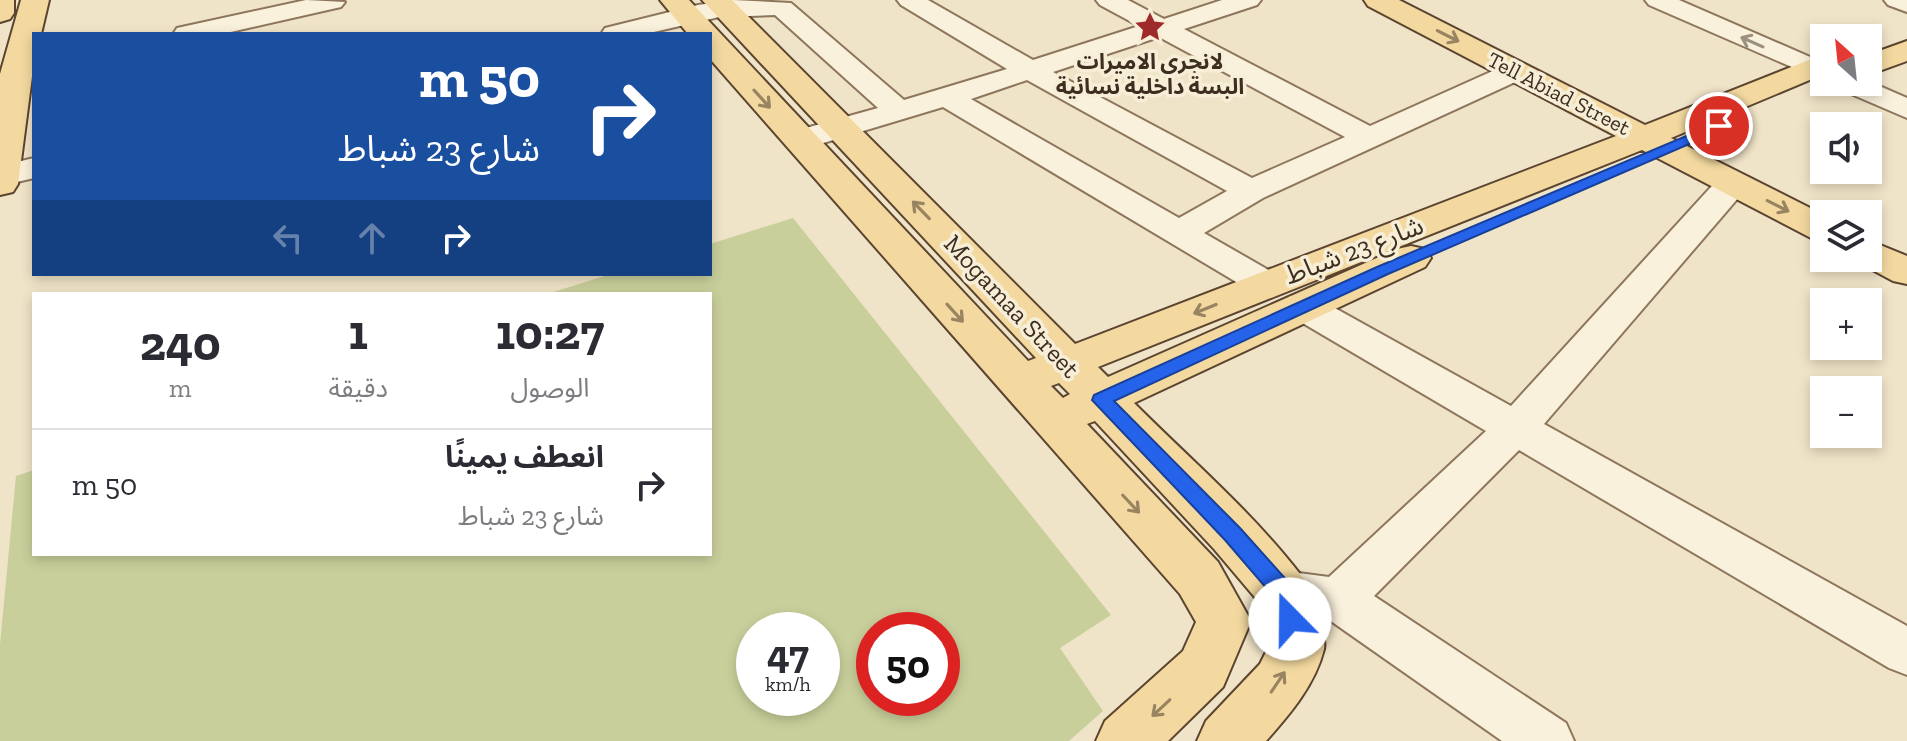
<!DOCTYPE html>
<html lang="ar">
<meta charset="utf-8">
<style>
:root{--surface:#fff;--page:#f7f7f7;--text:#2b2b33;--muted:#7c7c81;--line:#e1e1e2}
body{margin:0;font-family:"Zilla Slab","Noto Sans Arabic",serif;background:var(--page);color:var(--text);direction:rtl;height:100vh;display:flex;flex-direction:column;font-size:30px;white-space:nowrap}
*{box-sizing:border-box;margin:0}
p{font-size:26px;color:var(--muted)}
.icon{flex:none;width:44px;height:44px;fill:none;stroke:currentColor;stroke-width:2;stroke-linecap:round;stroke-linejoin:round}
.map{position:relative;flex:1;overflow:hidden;direction:ltr}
.details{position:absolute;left:32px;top:292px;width:680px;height:264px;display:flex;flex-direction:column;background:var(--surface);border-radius:0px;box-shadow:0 4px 12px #0003;direction:rtl}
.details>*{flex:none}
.banner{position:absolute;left:32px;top:32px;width:680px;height:244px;border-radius:0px;box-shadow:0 4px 12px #0003;direction:rtl;background:#1a4fa0;color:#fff;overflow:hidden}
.needle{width:52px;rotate:333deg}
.buttons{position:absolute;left:1810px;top:24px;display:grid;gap:16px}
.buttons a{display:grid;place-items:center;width:72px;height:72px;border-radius:0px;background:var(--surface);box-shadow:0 4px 12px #0003;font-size:40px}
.speed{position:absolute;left:736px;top:612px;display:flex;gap:16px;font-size:40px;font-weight:700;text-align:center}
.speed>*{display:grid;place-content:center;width:104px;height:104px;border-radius:50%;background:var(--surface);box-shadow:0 4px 12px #0003;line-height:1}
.speed small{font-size:20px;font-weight:400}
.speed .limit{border:12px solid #d22;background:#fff;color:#111}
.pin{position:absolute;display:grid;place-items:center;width:68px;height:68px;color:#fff;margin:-34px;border:4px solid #fff;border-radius:50%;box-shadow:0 2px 8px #0007}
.me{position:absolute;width:88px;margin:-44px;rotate:338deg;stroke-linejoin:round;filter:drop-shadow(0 0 6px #0008)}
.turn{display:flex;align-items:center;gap:28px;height:168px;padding:0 40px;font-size:36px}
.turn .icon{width:104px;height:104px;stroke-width:2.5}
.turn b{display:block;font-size:56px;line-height:68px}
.lanes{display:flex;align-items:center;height:76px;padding:0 40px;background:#0003;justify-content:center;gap:40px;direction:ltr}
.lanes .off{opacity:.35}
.eta{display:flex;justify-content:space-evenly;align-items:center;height:136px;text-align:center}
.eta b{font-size:48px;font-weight:700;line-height:56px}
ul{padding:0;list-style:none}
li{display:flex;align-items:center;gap:24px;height:112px;padding:0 40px;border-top:2px solid var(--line)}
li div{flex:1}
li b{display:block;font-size:30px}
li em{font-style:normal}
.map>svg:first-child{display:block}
.green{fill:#c9cf9b;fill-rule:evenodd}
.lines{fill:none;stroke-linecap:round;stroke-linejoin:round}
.minor-casing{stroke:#8d765c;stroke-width:4}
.major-casing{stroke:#5b4430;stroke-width:4}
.minor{fill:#faf1dc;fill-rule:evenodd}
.major{fill:#f3d9a0;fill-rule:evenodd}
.oneway{stroke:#988460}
.oneway2{stroke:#9c907e}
.route{fill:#2563eb;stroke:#184099;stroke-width:2}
.labels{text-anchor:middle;stroke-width:7;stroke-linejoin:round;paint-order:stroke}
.far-poi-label{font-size:22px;font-weight:bold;fill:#3d2e20;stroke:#f7eed8}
.far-street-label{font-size:22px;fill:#3d2e20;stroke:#f7eed8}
.street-label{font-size:26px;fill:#3d2e20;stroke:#f7eed8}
</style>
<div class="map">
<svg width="1907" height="741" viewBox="0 0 1907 741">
<rect width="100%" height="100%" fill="#f0e4c8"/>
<!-- green -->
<path class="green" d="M793,218L1111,615L1060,648L1103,711L1069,741H0V644L16,476L34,470V554H710V294H547L611,274H710V244ZM822,630V698H754V630ZM942,630V698H874V630Z"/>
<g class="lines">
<defs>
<path id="minor" d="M306,0L345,2L341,7L222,34H173L177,28Z
M733,0L791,3L904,100L1007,69L901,5L897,0H928L1033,60L1139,26L1100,5L1096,0H1128L1164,19L1222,0H1261L1257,5L1184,29L1370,126L1506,65L1516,63L1526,65L1530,71L1526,77L1263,198L1204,233L1279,276L1284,284L1279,292L1266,296L1253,292L943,107L810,147L799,149L788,147L784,140L788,133L878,108L775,15L719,17L645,34H601L605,28L698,5ZM1159,37L1345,137L1252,178L1053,72ZM1027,80L1227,191L1179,218L971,99Z
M1645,0H1679L1824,63V81L1649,5Z
M1884,0H1907V12L1888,5Z
M1868,81L1907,98V118L1837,88L1833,82Z
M34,158V178L0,186V166Z
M1733,173L1745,176L1749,183L1745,190L1544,424L1907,626V675L1889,668L1519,450L1374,596L1566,723L1574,741H1502L1328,619L1283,613L1266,607L1259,592L1266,577L1283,571L1329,577L1486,431L1289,315L1283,306L1289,297L1302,294L1315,297L1511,406L1721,176Z"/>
<path id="major" d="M0,0H14V13L10,19L0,22Z
M21,0H49L41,34H34V61L18,184L13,192L0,195V74Z
M660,0H689L1028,361L1036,358L702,0H732L1075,344L1616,136L1368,6L1364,0H1399L1645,125L1824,54V74L1671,138L1824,215V241L1811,238L1642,150L1098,367L1108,377L1397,249L1411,246L1425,249L1431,258L1425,267L1134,403C1189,458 1252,512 1300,574C1309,585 1327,636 1324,649C1315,685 1290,714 1266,741H1197L1206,721L1260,664L1269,646L1258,601L1214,549L1095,421L1087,424L1218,562L1251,621L1223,687L1168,741H1096L1105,721L1183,651L1196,622L1180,594L710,59V34H688ZM1059,383L1070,394L1063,398L1051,386Z
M1907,41V61L1868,75V55Z
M1868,240L1907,256V284L1893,281L1854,260L1853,258H1868Z"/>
</defs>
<!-- minor casing -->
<use href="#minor" class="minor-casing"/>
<!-- major casing -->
<use href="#major" class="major-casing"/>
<!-- minor -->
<use href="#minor" class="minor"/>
<!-- major -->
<use href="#major" class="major"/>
</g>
<!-- one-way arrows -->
<defs><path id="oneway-shaft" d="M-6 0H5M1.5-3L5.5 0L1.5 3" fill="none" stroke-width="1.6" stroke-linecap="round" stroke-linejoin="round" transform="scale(2)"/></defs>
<g class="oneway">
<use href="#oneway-shaft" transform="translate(1448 36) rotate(27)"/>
<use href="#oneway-shaft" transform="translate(762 99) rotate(48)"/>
<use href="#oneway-shaft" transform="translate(1778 206) rotate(27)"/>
<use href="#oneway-shaft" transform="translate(921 210) rotate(-134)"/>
<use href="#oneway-shaft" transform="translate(1205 309) rotate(158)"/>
<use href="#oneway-shaft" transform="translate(955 313) rotate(48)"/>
<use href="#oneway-shaft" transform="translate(1131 504) rotate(47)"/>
<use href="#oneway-shaft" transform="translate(1278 682) rotate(-56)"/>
<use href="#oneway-shaft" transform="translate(1161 708) rotate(137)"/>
</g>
<use class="oneway2" href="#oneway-shaft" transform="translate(1752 42) rotate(-156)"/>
<!-- route -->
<path class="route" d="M1719,122L1726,126L1724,129L1388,274L1114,401L1240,528L1291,585L1302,619L1298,626L1290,629L1282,626L1273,596L1225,540L1092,400L1094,395L1377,267Z"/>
<!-- icons -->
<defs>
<symbol id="sight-bare" viewBox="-9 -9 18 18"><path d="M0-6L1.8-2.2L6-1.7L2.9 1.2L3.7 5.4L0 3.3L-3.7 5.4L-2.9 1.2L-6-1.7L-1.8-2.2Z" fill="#9e2a2b" stroke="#f7eed8" stroke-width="2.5" paint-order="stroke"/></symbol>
</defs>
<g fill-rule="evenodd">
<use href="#sight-bare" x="1128" y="5" width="44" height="44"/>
</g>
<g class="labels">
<!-- far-poi labels -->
<g class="far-poi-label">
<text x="1150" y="69">لانجري الاميرات<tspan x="1150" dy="25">البسة داخلية نسائية</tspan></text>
</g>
<!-- far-street labels -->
<g class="far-street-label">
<text transform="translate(1559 93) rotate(27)" y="8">Tell Abiad Street</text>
</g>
<!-- street labels -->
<g class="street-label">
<text transform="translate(1354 250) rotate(-21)" y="9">شارع 23 شباط</text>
<text transform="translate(1012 306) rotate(47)" y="9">Mogamaa Street</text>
</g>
</g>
</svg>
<div class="buttons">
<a><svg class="needle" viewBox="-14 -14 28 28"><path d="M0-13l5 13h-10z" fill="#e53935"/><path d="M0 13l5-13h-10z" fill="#7c7c81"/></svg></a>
<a><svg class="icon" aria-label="sound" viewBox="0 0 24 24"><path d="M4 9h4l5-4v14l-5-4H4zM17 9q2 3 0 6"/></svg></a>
<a><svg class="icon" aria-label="layers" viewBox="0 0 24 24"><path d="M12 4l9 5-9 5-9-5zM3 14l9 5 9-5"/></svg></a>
<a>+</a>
<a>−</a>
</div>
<div class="speed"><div>47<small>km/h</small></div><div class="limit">50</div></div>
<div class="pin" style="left:1719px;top:126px;background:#d93025"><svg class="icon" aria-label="arrive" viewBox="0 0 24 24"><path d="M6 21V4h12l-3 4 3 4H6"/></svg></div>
<svg class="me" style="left:1290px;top:619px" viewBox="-20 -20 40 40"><circle r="19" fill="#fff"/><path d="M0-13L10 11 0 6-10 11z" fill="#2563eb"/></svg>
<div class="banner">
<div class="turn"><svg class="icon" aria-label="right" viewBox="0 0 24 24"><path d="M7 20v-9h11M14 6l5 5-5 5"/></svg><div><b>50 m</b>شارع 23 شباط</div></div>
<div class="lanes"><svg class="icon off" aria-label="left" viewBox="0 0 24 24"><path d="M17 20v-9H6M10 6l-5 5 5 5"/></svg><svg class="icon off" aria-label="ahead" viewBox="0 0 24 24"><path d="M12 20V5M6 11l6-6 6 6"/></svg><svg class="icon" aria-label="right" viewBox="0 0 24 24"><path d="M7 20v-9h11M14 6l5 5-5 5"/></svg></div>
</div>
<section class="details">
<div class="eta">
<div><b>10:27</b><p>الوصول</p></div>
<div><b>1</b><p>دقيقة</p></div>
<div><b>240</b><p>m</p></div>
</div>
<ul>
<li><svg class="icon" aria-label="right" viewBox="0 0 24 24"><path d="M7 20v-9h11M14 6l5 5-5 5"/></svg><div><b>انعطف يمينًا</b><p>شارع 23 شباط</p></div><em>50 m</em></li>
</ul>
</section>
</div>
